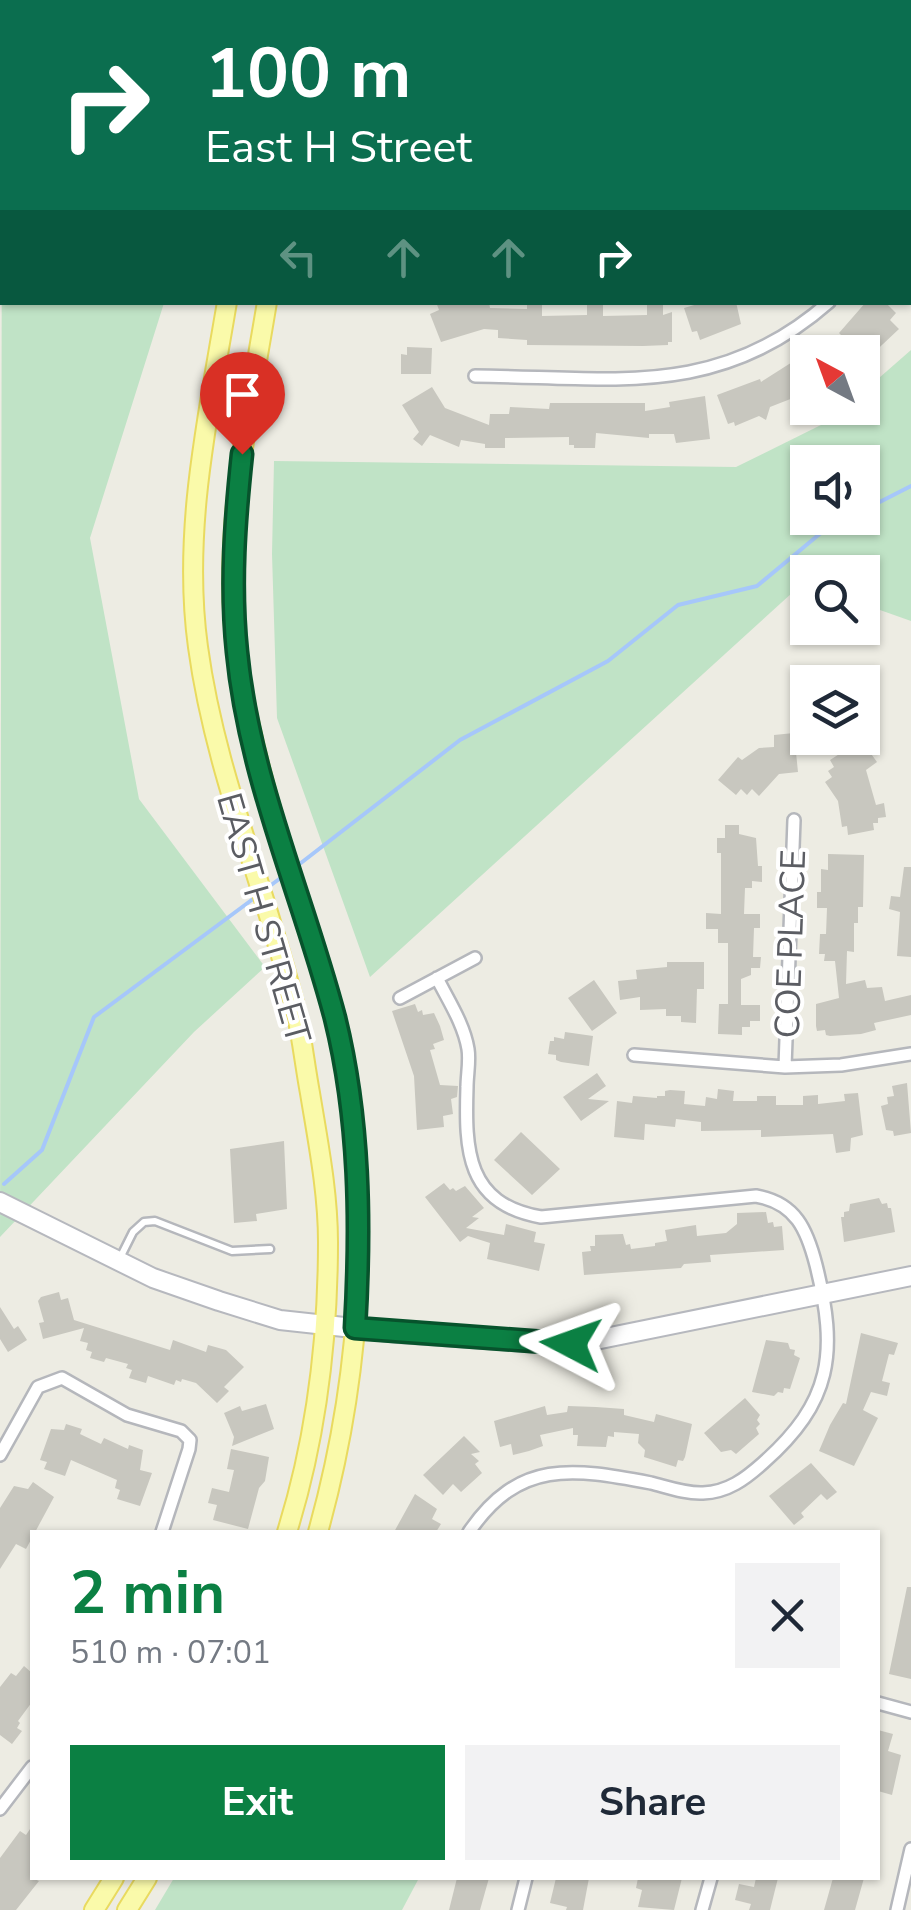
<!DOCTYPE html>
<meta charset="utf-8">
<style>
:root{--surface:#fff;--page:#f2f2f3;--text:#1f2937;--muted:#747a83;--accent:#0b8043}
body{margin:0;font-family:"Nunito Sans",sans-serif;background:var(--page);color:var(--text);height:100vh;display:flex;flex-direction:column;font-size:38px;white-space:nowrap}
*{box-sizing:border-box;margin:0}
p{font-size:32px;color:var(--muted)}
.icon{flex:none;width:55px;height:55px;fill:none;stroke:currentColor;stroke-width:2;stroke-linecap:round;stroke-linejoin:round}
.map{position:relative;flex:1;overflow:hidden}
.side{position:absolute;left:30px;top:1530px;width:850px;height:350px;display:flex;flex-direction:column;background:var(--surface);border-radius:0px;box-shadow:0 2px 8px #0004}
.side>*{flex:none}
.hud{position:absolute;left:0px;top:0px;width:912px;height:305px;box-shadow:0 2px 8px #0004;background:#0b6e4f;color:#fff;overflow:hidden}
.needle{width:65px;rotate:319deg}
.fabs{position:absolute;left:790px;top:335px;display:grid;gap:20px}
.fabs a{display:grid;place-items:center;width:90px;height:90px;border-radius:0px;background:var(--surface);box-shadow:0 2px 8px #0004;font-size:50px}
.pin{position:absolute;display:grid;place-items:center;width:85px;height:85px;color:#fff;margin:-102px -42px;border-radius:50% 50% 50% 0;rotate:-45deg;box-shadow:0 0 10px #0007}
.pin .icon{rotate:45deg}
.me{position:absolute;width:110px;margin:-55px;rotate:274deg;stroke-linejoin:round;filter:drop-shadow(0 0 8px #0008)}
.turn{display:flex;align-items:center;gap:35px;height:210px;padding:0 40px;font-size:45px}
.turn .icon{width:130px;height:130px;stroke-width:2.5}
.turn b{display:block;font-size:70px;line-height:85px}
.lanes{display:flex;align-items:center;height:95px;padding:0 40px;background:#0003;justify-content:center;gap:50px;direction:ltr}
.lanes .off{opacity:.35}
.round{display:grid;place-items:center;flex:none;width:105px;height:105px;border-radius:0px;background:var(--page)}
.head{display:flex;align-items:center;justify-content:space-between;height:170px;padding:0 40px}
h1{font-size:60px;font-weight:700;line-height:75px;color:var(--accent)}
.cta{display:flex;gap:20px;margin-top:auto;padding:20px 40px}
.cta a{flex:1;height:115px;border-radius:0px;background:var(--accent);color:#fff;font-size:40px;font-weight:700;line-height:115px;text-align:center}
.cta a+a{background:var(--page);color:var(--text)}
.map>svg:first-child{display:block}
.green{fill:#c0e3c6;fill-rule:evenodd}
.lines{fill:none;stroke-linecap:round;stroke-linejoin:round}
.stream{stroke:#a6c7fa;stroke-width:4}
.building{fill:#c8c7bf}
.lane-casing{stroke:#b5b7bc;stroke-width:11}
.street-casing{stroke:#b5b7bc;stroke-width:16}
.secondary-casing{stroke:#b6b8be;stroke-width:22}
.primary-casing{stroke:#e9da5f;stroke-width:22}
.lane{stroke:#fff;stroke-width:6}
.street{stroke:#fff;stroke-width:11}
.secondary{stroke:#fff;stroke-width:18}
.primary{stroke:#fafaaa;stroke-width:18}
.route-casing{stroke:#07532c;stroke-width:25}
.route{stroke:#0b8043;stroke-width:18}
.labels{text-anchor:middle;stroke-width:8;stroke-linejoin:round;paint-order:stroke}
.street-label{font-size:35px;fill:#5b5d63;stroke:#fff}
</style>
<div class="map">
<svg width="911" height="1910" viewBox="0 0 911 1910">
<rect width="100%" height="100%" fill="#edece3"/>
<!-- green -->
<path class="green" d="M2,140V302L164,303L90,538L139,799L265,967L194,1032L0,1237Z
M911,350V621L863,604L862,572H808L807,585L803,583L370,977L277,718L272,554L274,461L736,467L829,421L845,408H862L863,392ZM808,462H862V518H808Z
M174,1878H419L402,1910H155Z"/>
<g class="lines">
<!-- stream -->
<path class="stream" d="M862,511L911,486
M297,866L460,740L608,661L678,605L757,586L822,532L850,518
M267,888L282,877
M4,1184L42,1150L94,1017L253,899"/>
</g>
<!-- building -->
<path class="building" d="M436,302H489L490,308L527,309V304H542V316L587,315V305H603V316L647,315V303H663V315L672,312V342H668V345L643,346L527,345V340L498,338V330L484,329L441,342L430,314L439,310Z
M736,302L741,324L700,340L697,331L692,332L684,308L701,303Z
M866,302H885L896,313L890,320L899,329L866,360L862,352H858L839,333Z
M407,347L432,348L431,374H401V354L407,355Z
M808,352V403L800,408L793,398L770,407L766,420L759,416L735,426L734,422L728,424L717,395L760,379L761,382Z
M432,387L445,408L489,425L490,414H509L510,407L549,409L550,403H645V411L670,407L669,402L705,396L710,439L676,443L674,434H649V438L596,433L595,448H574V445H569V437L505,438V448H485V444L461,440L459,447L430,435L422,446L413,439L419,432L402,405Z
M794,733L798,772L779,774L759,796L752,789L747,795L741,789L736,795L718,780L738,757L742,760L759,748L774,747V735Z
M861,740L877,762L866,770L876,805L884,803L886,817L878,818V823H873L874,830L848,835L847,826L842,827L838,801L825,782L832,777L828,771L834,767L830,760Z
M725,825H739V834L756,838L758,866H762V882L752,881V888H745L744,914H760V928H754L753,957H761L760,968H751V975L741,979V1005H760V1021H750V1027H742V1035L718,1034L719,1004H728V943H718V929H706V913L721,914V853H717V838H725Z
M828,854L864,855L863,907H858V923H854V952L847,951L846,984L865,980L867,988L882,987L885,1001L911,995V1015L874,1023L876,1030L861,1034L830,1036L826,1035L825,1030L817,1031L816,1026V1004L839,998L835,961H824L825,954H819L820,934H826L827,908H817V892H821V869L828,870Z
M904,867H911V957L897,956L900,912L889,909L891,896L900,897Z
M667,962H704V989H697L696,1023L681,1022V1016H666V1009L640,1010V997L620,1000L618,981L637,979L636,970L667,967Z
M594,980L617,1013L592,1031L568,998Z
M415,1004L418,1012L422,1010L423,1015L434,1013L440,1026L444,1040L433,1044L435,1049L430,1050L440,1085L458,1086L457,1097L451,1099L453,1114L443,1116L444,1127L417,1130L414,1076L392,1011Z
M565,1032L593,1036L589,1066L561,1062L556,1060V1055L548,1054L550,1041H554V1037L564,1039Z
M597,1073L606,1086L588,1099L609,1101L581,1121L563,1097Z
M907,1083L911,1133L894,1136L893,1131L886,1130L881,1106L888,1104L887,1097L894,1096L892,1086Z
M718,1089L734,1091L733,1101H757V1096H776V1105H803V1096L818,1095V1104L845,1101L844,1094L858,1093L863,1135L851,1138L850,1151L836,1153L833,1134L761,1137V1130L701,1131V1122L676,1119L675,1127L645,1124L644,1140L614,1137L617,1101L632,1103L633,1096L657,1098V1096H665V1091L670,1090L685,1091L684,1104L705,1106L706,1097L717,1099Z
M521,1132L560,1169L532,1195L494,1160Z
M284,1141L287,1209L256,1214L257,1221L234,1223L230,1149Z
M444,1183L450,1190L453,1188L456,1191L465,1186L484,1208L472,1217L479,1218L466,1228L504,1235L506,1224L536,1232L534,1242L545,1244L539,1271L487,1259L490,1243L468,1236L460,1242L425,1197Z
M879,1198L882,1204L887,1203L888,1208H891L895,1232L844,1242L841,1217H844V1212L849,1211L850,1204Z
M766,1212L768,1223L773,1222L774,1227L782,1226L784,1250L710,1255L711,1262L684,1264L681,1268L584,1275L582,1252L591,1251L590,1246H595V1235L623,1234L626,1245L630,1244L631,1249L655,1246V1243L667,1241L665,1230L696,1225L697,1236L726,1233L737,1224V1213Z
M59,1292L61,1300L68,1298L74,1320L170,1350L173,1340L206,1352L208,1345L226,1350L244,1367L224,1387L229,1391L217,1403L196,1383L182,1379L181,1382L176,1380L174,1385L148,1376L146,1383L129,1378L132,1370L126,1368L128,1364L106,1358L104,1362L90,1358L92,1352L86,1350L88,1343L80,1341L84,1328L43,1339L39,1323L44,1322L38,1301L41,1297Z
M0,1307L14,1329L18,1326L27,1340L8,1352L0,1339Z
M861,1333L898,1343L894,1355L889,1354L882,1381L890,1383L887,1396L871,1392L863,1410L878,1418L854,1466L819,1451L830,1425L843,1403L846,1404Z
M766,1340L788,1343L790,1349L795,1350L794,1355L800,1358L790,1389L784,1388L783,1393L778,1392L774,1396L752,1392Z
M745,1398L760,1415L757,1420L760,1424L756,1428L759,1434L736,1454L731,1450L721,1452L704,1433Z
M266,1404L274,1429L232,1446L234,1437L224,1413L240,1406L242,1411Z
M545,1406L547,1415L567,1412L568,1406L596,1407L624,1409V1415L654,1422L656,1414L692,1424L685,1457L683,1461L678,1460L676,1467L644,1457L645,1450L638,1443L639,1434L614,1432V1437L608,1436L606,1447L577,1446L578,1435H573V1428L540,1435L543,1446L529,1451L513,1455L511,1444L500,1447L494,1421Z
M66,1424L82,1429L80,1434L101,1444L104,1438L128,1449L129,1445L143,1450L140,1470L152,1473L140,1506L117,1499L120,1490L115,1488L117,1480L71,1460L65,1476L44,1469L47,1462L40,1460L51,1429L64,1430Z
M464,1436L480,1452L471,1454L479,1461L475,1464L482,1473L461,1492L453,1484L443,1495L423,1475Z
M231,1449L269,1457L265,1481L259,1488L248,1529L213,1520L217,1505L208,1503L212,1488L229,1492L234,1470L227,1469Z
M811,1463L837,1492L827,1500L821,1494L801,1513L804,1517L794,1525L769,1496Z
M33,1482L54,1497L26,1549L16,1544L0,1569V1508L14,1486L28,1489Z
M415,1494L437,1509L432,1519L441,1524L436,1532H394Z
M907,1587H911V1679L889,1674Z
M24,1666L32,1673V1702L18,1721L20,1723L17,1728L22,1731L12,1744L0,1735V1687L11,1673L16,1676Z
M878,1730L893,1734L888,1751L901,1755L892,1795L878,1791Z
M32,1826V1878L39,1881L16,1910H0V1858L20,1831L26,1835Z
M457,1878H489L480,1910H449Z
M556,1878H589L583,1910H566L567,1907L550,1903Z
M638,1878H682L674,1910L638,1907L642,1890L636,1888Z
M756,1878H778L770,1910H749L751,1904L735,1900L739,1884L754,1887Z
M833,1878H864L855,1910H824Z"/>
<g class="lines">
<defs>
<path id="lane" d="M0,194H2
M910,240H911
M119,1260L133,1232L144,1222L155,1221L232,1251L270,1249"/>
<path id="street" d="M477,0V2
M660,2V0
M832,2V0
M0,45L2,44
M910,113H911
M910,203L911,202
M475,376C611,377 718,400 829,302
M437,978C448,1000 464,1024 468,1049C470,1061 467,1075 467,1087C465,1150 466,1204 541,1217L756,1196C796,1203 807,1230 816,1265C838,1353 832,1402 763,1463C745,1479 728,1492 703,1493C686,1494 667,1487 651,1483C572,1468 519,1459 469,1532
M400,998L475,958
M634,1055L785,1067L841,1065L911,1054
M785,1067L794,820
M0,1455L38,1387L62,1378L127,1415L181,1431L190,1440L189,1449L162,1532
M878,1703L911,1712
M0,1809L32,1767
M518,1910L526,1878
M702,1910L711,1878
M897,1910L911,1849"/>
<path id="secondary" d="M0,1202L153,1278L219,1301L280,1320L399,1333L571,1345L911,1276"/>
<path id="primary" d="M276,2V0
M314,2V0
M227,302C208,416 182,532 198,647C215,773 266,888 296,1011C302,1038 305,1066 310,1093C318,1142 328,1192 328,1242C328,1341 316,1439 287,1532
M267,302C248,418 221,538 237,656C250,747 278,833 305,921C315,954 328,988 336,1022C373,1191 364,1367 318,1532
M94,1910L114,1878
M127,1910L147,1878"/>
</defs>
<!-- lane casing -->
<use href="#lane" class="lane-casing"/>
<!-- street casing -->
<use href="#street" class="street-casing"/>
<!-- secondary casing -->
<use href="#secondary" class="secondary-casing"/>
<!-- primary casing -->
<use href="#primary" class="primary-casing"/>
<!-- lane -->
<use href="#lane" class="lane"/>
<!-- street -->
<use href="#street" class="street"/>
<!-- secondary -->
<use href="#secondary" class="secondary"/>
<!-- primary -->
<use href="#primary" class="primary"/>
</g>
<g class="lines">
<defs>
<path id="route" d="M242,454C235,520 230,585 237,652C249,778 303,896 335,1018C360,1119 361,1225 355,1328L571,1344"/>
</defs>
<!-- route casing -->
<use href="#route" class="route-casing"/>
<!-- route -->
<use href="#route" class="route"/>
</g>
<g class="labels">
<!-- street labels -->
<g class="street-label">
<text transform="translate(264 918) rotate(74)" y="12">EAST H STREET</text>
<text transform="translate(790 944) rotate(-88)" y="12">COE PLACE</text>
</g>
</g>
</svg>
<div class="fabs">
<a><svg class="needle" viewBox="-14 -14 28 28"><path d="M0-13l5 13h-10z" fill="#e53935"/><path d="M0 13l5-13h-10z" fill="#747a83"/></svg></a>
<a><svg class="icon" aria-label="sound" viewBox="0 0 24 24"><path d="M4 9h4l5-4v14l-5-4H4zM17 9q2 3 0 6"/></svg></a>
<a><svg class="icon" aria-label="search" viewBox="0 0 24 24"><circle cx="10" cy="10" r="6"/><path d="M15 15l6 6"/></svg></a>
<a><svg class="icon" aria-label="layers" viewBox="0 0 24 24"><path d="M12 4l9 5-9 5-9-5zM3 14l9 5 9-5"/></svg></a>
</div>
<div class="pin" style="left:242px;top:454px;background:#d93025"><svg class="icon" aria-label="arrive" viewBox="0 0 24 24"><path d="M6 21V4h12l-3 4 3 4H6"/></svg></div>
<svg class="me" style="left:571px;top:1344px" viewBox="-20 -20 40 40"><path d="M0-17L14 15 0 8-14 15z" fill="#0b8043" stroke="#fff" stroke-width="4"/></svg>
<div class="hud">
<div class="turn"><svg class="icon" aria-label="right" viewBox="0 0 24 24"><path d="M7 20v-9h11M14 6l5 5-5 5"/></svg><div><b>100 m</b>East H Street</div></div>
<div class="lanes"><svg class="icon off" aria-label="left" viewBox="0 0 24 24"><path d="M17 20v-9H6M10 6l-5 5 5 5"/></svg><svg class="icon off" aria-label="ahead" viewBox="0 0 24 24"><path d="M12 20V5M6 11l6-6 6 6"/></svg><svg class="icon off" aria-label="ahead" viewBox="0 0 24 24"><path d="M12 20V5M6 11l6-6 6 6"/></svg><svg class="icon" aria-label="right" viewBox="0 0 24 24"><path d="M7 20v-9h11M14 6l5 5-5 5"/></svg></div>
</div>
<section class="side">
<div class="head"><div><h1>2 min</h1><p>510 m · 07:01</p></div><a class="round"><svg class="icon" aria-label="close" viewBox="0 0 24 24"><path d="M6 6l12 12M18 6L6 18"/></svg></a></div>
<div class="cta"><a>Exit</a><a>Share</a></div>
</section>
</div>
